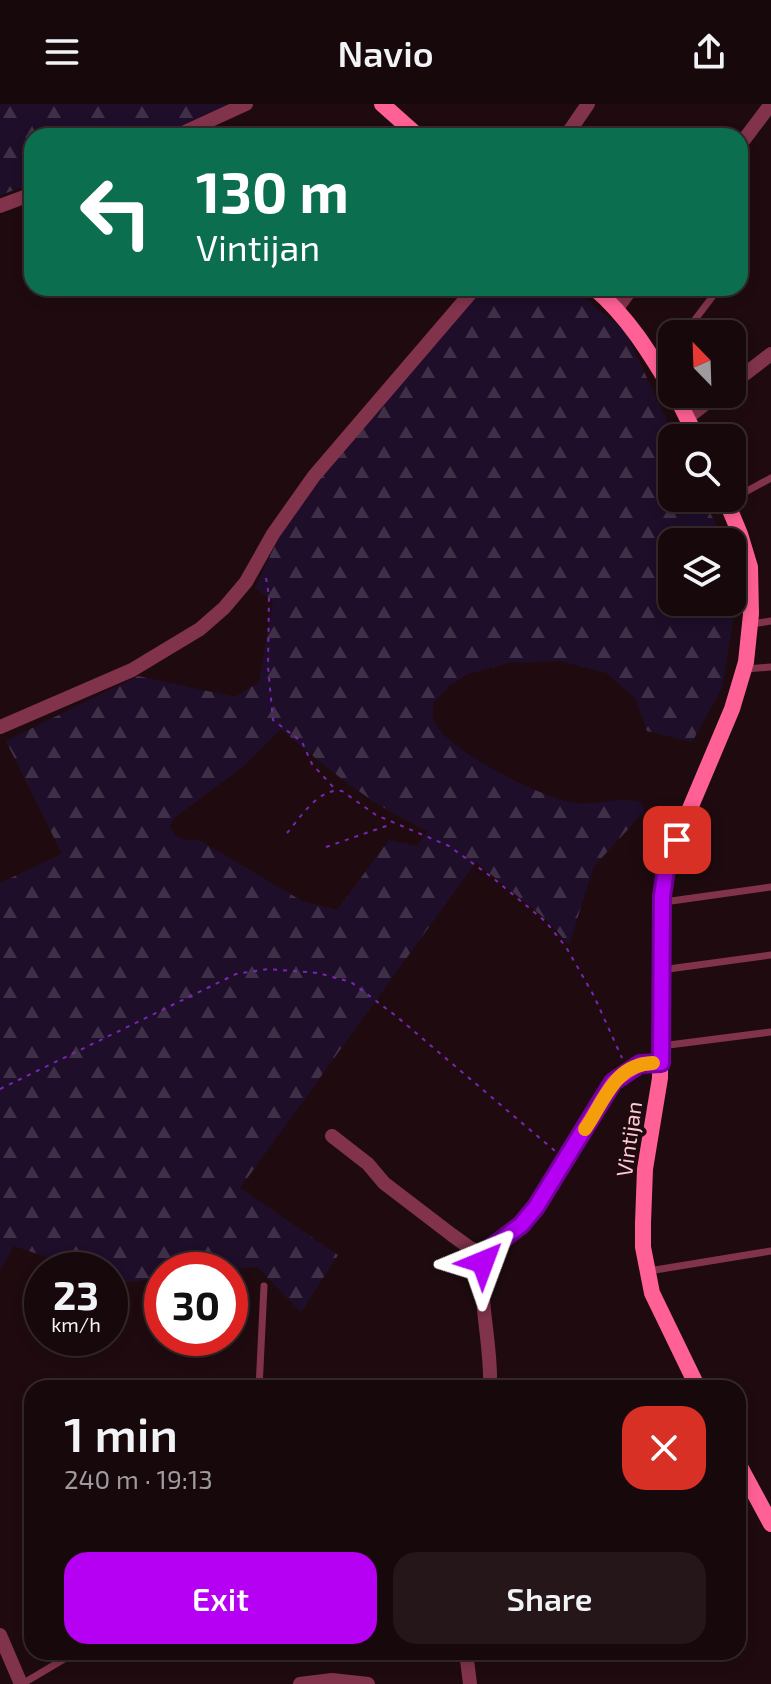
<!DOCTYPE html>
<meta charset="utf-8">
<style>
:root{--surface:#17080b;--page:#241619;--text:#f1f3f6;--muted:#9e9a9d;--line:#36292c;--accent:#b500f4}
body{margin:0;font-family:"Exo 2",sans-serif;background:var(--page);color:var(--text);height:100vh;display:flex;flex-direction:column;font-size:30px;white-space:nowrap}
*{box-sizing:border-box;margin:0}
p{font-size:26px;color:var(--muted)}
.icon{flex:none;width:44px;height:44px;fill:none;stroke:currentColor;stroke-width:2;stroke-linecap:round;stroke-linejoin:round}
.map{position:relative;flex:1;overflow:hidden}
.drawer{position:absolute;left:24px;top:1276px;width:722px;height:280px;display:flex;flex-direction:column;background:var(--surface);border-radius:24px;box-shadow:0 4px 12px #0003,0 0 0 2px var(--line)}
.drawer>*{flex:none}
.top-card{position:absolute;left:24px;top:24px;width:724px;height:168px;border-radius:24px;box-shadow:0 4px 12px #0003,0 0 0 2px var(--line);background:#0b6e4f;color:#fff;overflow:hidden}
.needle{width:52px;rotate:337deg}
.fabs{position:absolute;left:658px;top:216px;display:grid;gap:16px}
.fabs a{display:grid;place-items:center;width:88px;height:88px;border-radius:16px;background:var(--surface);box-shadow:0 4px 12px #0003,0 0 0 2px var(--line);font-size:40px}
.speed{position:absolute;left:24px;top:1148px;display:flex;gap:16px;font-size:40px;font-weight:700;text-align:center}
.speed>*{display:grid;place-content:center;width:104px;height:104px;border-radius:50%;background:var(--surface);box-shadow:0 4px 12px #0003,0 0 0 2px var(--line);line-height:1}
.speed small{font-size:20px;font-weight:400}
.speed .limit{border:12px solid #d22;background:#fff;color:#111}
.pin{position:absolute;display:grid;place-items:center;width:68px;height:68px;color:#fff;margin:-34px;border-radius:16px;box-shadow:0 4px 12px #0006}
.me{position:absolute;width:88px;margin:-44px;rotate:44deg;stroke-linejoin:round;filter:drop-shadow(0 0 6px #0008)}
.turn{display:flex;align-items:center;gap:28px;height:168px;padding:0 40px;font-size:36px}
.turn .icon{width:104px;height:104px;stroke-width:2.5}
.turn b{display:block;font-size:56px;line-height:68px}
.round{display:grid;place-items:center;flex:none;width:84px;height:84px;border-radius:24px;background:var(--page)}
.summary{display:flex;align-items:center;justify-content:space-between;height:136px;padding:0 40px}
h1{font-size:48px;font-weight:600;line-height:60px}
.primary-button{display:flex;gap:16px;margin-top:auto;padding:16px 40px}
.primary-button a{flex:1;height:92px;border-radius:24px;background:var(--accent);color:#fff;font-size:32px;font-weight:600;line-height:92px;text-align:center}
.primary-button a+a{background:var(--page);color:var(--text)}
header{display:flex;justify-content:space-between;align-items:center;height:104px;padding:0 40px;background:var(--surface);font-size:36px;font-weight:600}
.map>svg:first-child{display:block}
.forest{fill:url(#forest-firs);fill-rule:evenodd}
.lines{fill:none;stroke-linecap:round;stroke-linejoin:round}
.path{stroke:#7a26b5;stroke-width:2;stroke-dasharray:4 6;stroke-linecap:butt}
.service{stroke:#81334c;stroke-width:7}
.minor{stroke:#81334c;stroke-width:14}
.secondary{stroke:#ff6095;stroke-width:16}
.route-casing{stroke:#76009f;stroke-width:20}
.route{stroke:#b500f4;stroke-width:14}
.slow{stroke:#f59e0b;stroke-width:14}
.labels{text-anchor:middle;stroke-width:8;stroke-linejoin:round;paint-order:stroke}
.street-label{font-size:22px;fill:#ffc9d6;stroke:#1f0b0f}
</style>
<header><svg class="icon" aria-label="menu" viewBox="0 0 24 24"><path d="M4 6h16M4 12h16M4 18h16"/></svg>Navio<svg class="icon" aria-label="share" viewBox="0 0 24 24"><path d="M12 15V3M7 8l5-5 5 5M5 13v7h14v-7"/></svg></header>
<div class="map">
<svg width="771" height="1580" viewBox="0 0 771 1580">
<defs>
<pattern id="forest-firs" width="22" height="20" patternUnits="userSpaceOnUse" patternTransform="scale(2)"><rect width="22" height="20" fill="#1e0e29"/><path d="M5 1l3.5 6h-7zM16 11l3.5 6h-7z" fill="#403047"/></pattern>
</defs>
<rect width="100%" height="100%" fill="#1f0b0f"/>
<!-- forest -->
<path class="forest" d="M0,0H228L158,32H32V80L0,91Z
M482,184H572L625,227L675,334H672V394H702L726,438H672V498H732V487L733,517L722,584L692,638L647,627L635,594L607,569L559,557L509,559L468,570L449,582L434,598C433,604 432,612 434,617C445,646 544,695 575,699C599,702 620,691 642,699L644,708L594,762L569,841L549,818L476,758L240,1084L338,1151L301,1208L257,1163L228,1166H162V1174L123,1179L110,1175V1166H85L14,1142L0,1166V779L62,750L6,637L138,572L235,593L259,578L273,497L255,484L287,416L402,275ZM281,625C328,665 372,702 428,727L417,742L389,736L337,806L302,797L199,736C185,737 177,737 170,723L173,715L246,660Z"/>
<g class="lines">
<!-- path -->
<path class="path" d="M266,474L269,492L268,563L273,616L302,638L312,660L335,685
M287,729C300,714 319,683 342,687L376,711L449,742L493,774L546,818L566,843L594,892L622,954
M326,743L392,720
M0,985L236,870L268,865L318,869L351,878L396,912L555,1047"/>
<!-- service -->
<path class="service" d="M740,157L744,152
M684,230L719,184
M659,263L672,246
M727,398L771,374
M752,520L771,517
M746,565L771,563
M664,798L771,783
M661,866L771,851
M661,942L771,928
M649,1167L771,1147
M259,1284L264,1182
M22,1580L76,1548"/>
<!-- minor -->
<path class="minor" d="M176,32L246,0
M566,32L588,0
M740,41L771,0
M0,102L32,90
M617,204L632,184
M732,280L771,250
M687,314L718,290
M0,623L132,566L200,525L224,504L246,478L273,430L314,372L475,184
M332,1032L368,1060L384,1079L452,1131L470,1144L484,1149L521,1121L536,1103L613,978L640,960L661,959
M484,1149C477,1195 492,1238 490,1284
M0,1531L21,1580
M466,1548L470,1580
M300,1580L332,1576L368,1580"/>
<!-- secondary -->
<path class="secondary" d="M382,0L418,32
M594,184C628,213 649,248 672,286
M675,290L697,334
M698,1284L652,1189L643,1143V1119L645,1065L660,974L662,792L667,759L732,605L746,558L751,510L750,463L740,430L725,394
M738,1359L771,1420"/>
</g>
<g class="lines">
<defs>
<path id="route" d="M483,1158L484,1149L521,1121L536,1103L613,978L640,960L661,959L662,792L667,759L677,736"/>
</defs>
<!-- route casing -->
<use href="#route" class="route-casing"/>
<!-- route -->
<use href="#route" class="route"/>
<!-- slow -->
<path class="slow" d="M585,1025C604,998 614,960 653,959"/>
</g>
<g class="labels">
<!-- street labels -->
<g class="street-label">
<text transform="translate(629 1035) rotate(-82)" y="8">Vintijan</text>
</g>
</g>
</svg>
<div class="fabs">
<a><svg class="needle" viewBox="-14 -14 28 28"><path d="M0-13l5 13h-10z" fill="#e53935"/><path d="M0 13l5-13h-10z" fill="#9e9a9d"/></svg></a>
<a><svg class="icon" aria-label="search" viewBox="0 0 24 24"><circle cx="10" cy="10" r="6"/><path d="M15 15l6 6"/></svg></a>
<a><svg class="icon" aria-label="layers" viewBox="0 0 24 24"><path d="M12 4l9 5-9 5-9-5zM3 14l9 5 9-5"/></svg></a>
</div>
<div class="speed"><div>23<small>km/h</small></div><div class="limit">30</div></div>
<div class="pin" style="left:677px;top:736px;background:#d93025"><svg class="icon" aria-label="arrive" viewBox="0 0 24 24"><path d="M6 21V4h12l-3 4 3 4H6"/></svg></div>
<svg class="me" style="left:483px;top:1158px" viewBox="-20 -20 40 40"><path d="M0-17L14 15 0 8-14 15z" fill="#b500f4" stroke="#fff" stroke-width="4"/></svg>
<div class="top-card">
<div class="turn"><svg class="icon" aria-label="left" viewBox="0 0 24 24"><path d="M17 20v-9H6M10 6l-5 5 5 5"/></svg><div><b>130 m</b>Vintijan</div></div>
</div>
<section class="drawer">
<div class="summary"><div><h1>1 min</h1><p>240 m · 19:13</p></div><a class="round" style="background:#d93025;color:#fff"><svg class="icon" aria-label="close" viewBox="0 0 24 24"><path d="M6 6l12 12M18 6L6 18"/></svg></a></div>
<div class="primary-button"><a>Exit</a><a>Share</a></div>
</section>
</div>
